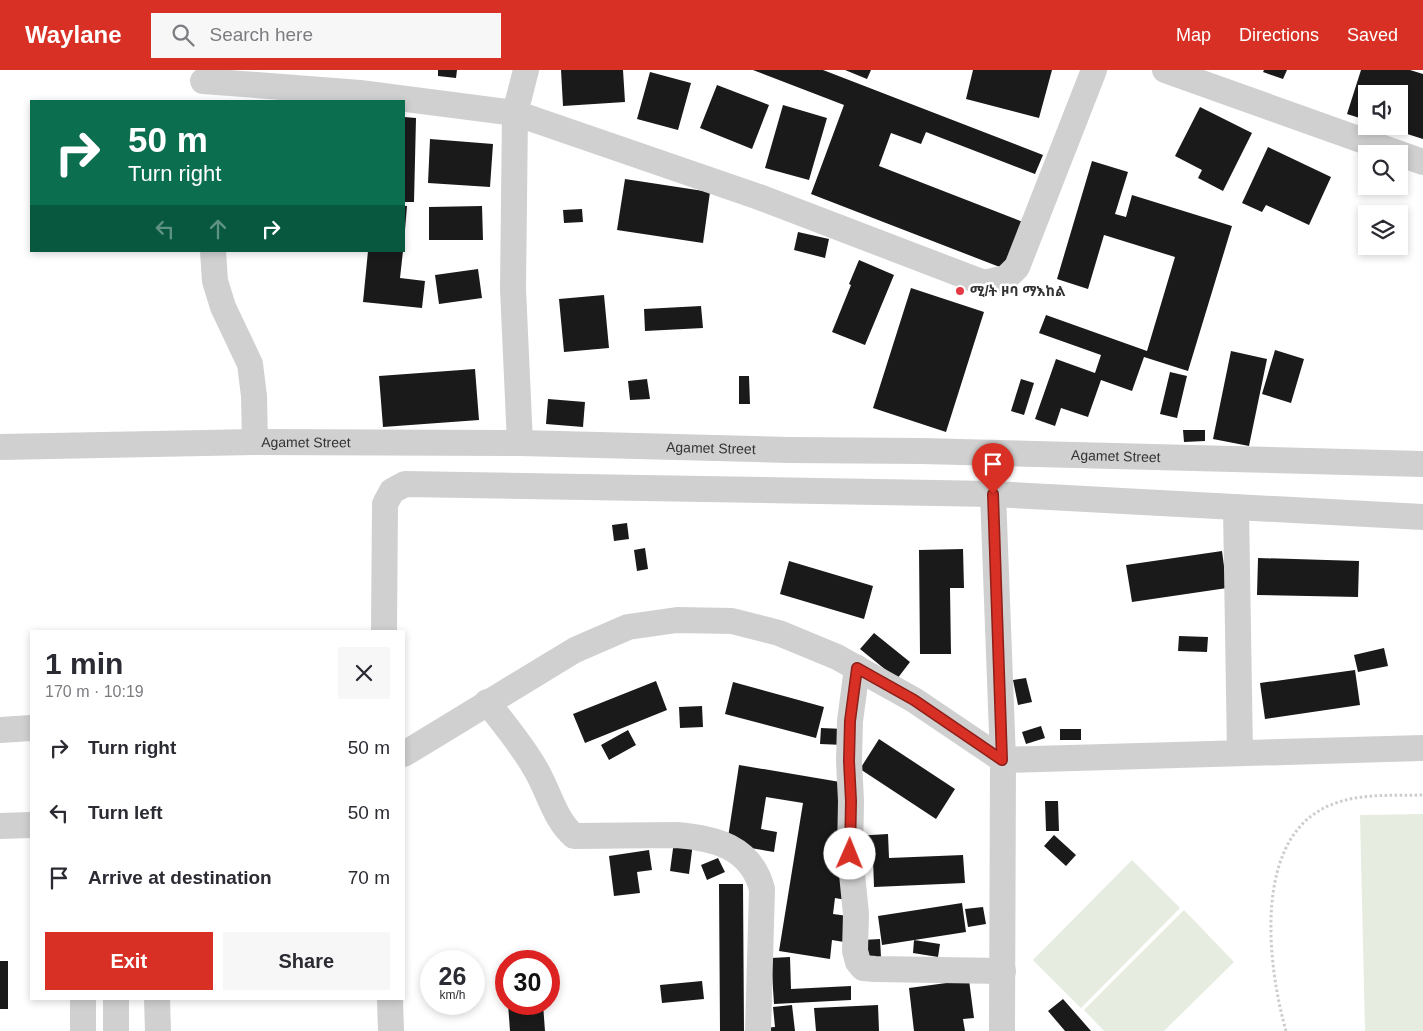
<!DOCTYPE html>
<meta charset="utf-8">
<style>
:root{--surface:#fff;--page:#f7f7f7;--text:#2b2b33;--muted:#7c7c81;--accent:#d93025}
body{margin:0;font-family:Helvetica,"Noto Sans Ethiopic",sans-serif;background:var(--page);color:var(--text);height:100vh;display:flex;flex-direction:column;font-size:19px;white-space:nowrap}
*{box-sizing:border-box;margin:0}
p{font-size:16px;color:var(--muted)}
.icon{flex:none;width:28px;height:28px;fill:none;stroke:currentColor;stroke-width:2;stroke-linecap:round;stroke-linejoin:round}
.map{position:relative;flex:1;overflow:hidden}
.side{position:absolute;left:30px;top:560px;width:375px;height:370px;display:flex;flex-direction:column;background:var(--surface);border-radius:0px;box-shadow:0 2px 8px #0003}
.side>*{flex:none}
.banner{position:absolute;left:30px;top:30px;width:375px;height:152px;border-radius:0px;box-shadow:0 2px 8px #0003;background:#0b6e4f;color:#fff;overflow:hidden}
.buttons{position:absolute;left:1358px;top:15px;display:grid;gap:10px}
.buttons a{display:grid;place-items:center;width:50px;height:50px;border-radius:0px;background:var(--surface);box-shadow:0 2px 8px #0003;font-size:25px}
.speed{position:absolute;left:420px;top:880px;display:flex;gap:10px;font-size:25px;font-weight:700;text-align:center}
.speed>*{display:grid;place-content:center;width:65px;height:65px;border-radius:50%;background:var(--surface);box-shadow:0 2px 8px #0003;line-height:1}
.speed small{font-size:12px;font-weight:400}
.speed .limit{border:8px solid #d22;background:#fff;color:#111}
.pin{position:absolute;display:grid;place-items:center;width:42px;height:42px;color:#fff;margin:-51px -21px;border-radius:50% 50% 50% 0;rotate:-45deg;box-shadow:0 0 5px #0007}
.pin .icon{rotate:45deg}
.me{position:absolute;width:55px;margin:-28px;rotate:1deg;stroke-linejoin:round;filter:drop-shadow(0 0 4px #0008)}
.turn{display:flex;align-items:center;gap:18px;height:105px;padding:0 15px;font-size:22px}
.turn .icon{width:65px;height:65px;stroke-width:2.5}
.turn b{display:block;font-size:35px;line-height:42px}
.lanes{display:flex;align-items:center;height:48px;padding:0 15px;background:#0003;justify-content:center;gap:25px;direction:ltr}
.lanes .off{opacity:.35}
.round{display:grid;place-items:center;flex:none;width:52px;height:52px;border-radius:0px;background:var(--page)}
.head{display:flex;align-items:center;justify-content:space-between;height:85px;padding:0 15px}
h1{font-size:30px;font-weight:700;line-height:38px}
.cta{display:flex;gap:10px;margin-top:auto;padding:10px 15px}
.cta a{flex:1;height:58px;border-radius:0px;background:var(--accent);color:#fff;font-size:20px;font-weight:700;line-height:58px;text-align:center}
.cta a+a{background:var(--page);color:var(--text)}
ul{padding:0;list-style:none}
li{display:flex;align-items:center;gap:15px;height:65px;padding:0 15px}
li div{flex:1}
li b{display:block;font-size:19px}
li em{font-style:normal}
header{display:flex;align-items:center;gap:30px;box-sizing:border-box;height:70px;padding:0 25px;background:var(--accent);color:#fff}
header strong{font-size:24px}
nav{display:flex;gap:28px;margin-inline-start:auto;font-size:18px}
.search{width:350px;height:45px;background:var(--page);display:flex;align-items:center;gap:12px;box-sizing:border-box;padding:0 18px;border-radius:0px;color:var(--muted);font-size:19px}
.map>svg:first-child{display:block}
.green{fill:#e6ecdf}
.building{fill:#1a1a1a}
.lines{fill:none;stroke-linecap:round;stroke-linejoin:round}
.path{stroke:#cdcdcd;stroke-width:3;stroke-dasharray:2.5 2.5;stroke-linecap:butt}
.minor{stroke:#d0d0d0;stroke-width:26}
.route-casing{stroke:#8d1f18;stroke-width:12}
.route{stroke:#d93025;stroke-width:9}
.poi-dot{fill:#e63946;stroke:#fff;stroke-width:2}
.labels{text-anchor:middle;stroke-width:5;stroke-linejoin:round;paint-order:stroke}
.poi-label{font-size:14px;font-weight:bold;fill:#333;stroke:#fff;text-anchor:start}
.street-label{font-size:14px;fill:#333;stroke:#fff}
</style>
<header>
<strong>Waylane</strong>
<div class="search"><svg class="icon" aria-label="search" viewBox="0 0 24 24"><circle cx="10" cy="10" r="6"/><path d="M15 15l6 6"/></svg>Search here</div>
<nav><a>Map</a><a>Directions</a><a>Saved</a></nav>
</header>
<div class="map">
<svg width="1423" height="961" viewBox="0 0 1423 961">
<rect width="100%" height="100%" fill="#fff"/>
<!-- green -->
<path class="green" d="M1423,744V961H1365L1360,745Z
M1132,790L1180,838L1081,938L1033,890Z
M1184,840L1234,892L1164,961H1104L1084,940Z"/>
<!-- building -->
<path class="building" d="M438,0H457L456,8L438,6Z
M561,0H623L625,32L563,36Z
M753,0H823L1043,85L1035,104L926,62L921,74L891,63L879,96L1028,154L1010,201L811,124L844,35Z
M845,0H871L867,9Z
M973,0H1052L1039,48L966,29Z
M1264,0H1287L1283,9L1263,2Z
M1361,0H1410L1423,4V69L1385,57L1399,56V24H1366V50L1347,44Z
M650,2L691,13L678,60L637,49Z
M717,15L769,35L752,79L700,58Z
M783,35L827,48L809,110L765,98Z
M1200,37L1252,63L1223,121L1198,108L1202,100L1175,86Z
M404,47L416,48L414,132H404Z
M430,69L493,74L490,117L428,113Z
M1268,77L1331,107L1309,155L1266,135L1262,142L1242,133Z
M1092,91L1128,102L1115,144L1126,147L1132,125L1232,156L1188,301L1144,287L1132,321L1101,310L1088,347L1061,338L1055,356L1035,349L1056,289L1095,303L1101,285L1039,263L1046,245L1147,281L1175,187L1104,165L1088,219L1057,209Z
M625,109L710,122L703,173L617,160Z
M404,136H407L405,160H404Z
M482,136L483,170H429V137Z
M582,139L583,152L564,153L563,140Z
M798,162L829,169L825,188L794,180Z
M368,181H403L400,208L425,211L422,238L363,232Z
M859,190L894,205L865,275L832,262L851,215L849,214Z
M478,199L482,228L439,234L435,205Z
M911,218L984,242L946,362L873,338Z
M604,225L609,278L564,282L559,229Z
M701,236L703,258L645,261L644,239Z
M1275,280L1304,289L1291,333L1262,324Z
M1231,281L1267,289L1249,376L1213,369Z
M475,299L479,350L383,357L379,306Z
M1170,302L1187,306L1177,348L1160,344Z
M739,306H749L750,334H739Z
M647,309L650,329L630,330L628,311Z
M1021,309L1034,313L1024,345L1011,341Z
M548,329L585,332L583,357L546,354Z
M1183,360H1205V371L1184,372Z
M627,453L629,469L614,471L612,455Z
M645,478L648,499L637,501L634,480Z
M963,479L964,518H950L951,584H920L919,480Z
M1222,481L1227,518L1132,532L1126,495Z
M1258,488L1359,491L1358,527L1257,525Z
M789,491L873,516L864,549L780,524Z
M874,563L910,592L897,609L860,579Z
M1179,566L1208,567L1207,582L1178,581Z
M1384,578L1388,596L1358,602L1354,585Z
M1355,600L1360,635L1265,649L1260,613Z
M1026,608L1032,632L1018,635L1013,610Z
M656,611L667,640L585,673L573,644Z
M733,612L824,637L816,668L725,644Z
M702,636L703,657L680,658L679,637Z
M1041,656L1045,668L1026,674L1022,662Z
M821,658L844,659V675L820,674Z
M1060,659H1081V670H1060Z
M628,660L636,675L609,690L601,675Z
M879,669L955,719L936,749L860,699Z
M739,695L846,713L832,802L849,805L846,830L835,828L833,844L848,846L844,872L832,870L830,889L779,881L803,733L766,727L761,759L777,762L774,782L727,774Z
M1045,731H1058L1059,761H1046Z
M888,764L889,788L963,785L965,813L874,817L873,789L857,790L855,766Z
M1054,765L1076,785L1066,796L1044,776Z
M674,771L693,773L689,804L670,801Z
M649,780L652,800L637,802L640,823L614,826L609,786Z
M718,788L725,802L707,810L701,795Z
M719,814H743L744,961H720Z
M962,833L966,862L882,875L878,846Z
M983,837L986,854L968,857L965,839Z
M880,869L881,887L865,888L863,870Z
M914,870L940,874L938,887L913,883Z
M790,887L791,919L851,916V930L774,934L771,888Z
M0,891H8V939H0Z
M969,910L974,948L963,949L965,961H914L909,918Z
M702,911L704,929L662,933L660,915Z
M1063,929L1091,961H1065L1048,941Z
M508,934H543L545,961H510Z
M792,935L795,961H764L763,958L775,957L773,937Z
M878,935L879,961H816L814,938Z"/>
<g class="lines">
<!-- path -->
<path class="path" d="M1286,961C1267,894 1251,761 1336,733C1364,723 1394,726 1423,725"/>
<!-- minor -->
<g class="minor">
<path d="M1165,0L1423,92"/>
<path d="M203,11L360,23L515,43L759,127L984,213L1006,208L1017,197L1094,0"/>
<path d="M213,181L215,211L223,237L250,294L254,326L255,372"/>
<path d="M520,373L513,219L515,43L526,0"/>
<path id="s1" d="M0,377L255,372L520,373L789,380L922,381L1423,394"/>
<path d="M1236,437L1240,683"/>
<path d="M384,561L385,434L392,421L405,414L993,424"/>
<path d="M857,598L850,651L849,691L851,731L850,784L856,844L855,881L858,892L863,898L875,899L1003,901"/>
<path d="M487,632C504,654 522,675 535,698C549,721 554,749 574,766L676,765C715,768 751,777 762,819L758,961"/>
<path d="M0,660L31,658"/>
<path d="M404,684L575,580L628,557L677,550L732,551L779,563L837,587L914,630L1003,690L1423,678"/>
<path d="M0,756L31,755"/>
<path d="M116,929V961"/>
<path d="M157,929L158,961"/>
<path d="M390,929L391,961"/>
<path d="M83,961V929"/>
<path d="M1002,961L1003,690L993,424L1423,447"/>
</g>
</g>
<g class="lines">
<defs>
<path id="route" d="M850,784L851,731L849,691L850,651L857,598L914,630L1002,690L993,424"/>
</defs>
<!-- route casing -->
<use href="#route" class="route-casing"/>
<!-- route -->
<use href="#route" class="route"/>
</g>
<!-- markers -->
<circle class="poi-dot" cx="960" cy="221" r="5"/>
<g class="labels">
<!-- poi labels -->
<g class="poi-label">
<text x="970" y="226">ሚ/ት ዞባ ማእከል</text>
</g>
<!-- street labels -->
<g class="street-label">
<text dy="5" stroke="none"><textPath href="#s1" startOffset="306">Agamet Street</textPath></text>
<text dy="5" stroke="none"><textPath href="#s1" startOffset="711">Agamet Street</textPath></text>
<text dy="5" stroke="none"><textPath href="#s1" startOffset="1116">Agamet Street</textPath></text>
</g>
</g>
</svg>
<div class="buttons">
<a><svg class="icon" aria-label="sound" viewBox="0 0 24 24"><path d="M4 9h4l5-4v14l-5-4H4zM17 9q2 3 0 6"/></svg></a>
<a><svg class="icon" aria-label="search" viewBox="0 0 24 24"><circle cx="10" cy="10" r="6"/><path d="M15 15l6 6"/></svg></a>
<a><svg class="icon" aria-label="layers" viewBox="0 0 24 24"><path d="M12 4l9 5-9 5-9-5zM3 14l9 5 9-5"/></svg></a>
</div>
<div class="speed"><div>26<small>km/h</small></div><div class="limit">30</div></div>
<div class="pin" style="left:993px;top:424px;background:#d93025"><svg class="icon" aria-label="arrive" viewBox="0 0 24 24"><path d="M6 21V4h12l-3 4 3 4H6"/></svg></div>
<svg class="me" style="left:850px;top:784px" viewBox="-20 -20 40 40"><circle r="19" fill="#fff"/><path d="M0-13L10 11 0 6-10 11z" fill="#d93025"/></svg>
<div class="banner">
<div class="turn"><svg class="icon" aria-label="right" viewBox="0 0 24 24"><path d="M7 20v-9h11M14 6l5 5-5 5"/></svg><div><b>50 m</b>Turn right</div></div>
<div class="lanes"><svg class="icon off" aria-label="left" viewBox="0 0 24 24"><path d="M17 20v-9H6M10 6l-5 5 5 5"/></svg><svg class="icon off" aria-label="ahead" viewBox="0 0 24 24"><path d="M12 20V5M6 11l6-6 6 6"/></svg><svg class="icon" aria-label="right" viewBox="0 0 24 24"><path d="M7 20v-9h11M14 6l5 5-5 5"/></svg></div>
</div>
<section class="side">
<div class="head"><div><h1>1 min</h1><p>170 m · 10:19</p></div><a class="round"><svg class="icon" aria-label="close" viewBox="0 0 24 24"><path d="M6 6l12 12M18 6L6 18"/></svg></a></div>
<ul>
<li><svg class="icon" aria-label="right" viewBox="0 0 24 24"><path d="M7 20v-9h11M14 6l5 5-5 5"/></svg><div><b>Turn right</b></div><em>50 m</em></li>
<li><svg class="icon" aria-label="left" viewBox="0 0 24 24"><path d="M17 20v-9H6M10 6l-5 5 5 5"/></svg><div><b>Turn left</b></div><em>50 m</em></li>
<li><svg class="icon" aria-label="arrive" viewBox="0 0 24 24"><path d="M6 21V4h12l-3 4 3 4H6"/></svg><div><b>Arrive at destination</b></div><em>70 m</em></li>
</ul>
<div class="cta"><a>Exit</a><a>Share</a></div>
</section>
</div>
